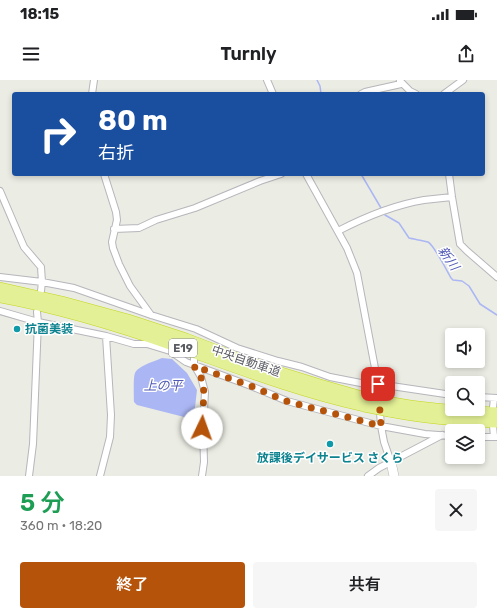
<!DOCTYPE html>
<html lang="ja">
<meta charset="utf-8">
<style>
:root{--surface:#fff;--page:#f6f6f6;--text:#202124;--muted:#757577;--accent:#b45309}
body{margin:0;font-family:Rubik,"Noto Sans JP",sans-serif;background:var(--page);color:var(--text);height:100vh;display:flex;flex-direction:column;font-size:15px;white-space:nowrap}
*{box-sizing:border-box;margin:0}
p{font-size:13px;color:var(--muted)}
.icon{flex:none;width:22px;height:22px;fill:none;stroke:currentColor;stroke-width:2;stroke-linecap:round;stroke-linejoin:round}
.map{position:relative;height:396px;overflow:hidden}
.panel{display:flex;flex-direction:column;background:var(--surface);flex:1}
.panel>*{flex:none}
.top-card{position:absolute;left:12px;top:12px;width:473px;height:84px;border-radius:4px;box-shadow:0 2px 6px #0003;background:#1a4fa0;color:#fff;overflow:hidden}
.controls{position:absolute;left:445px;top:248px;display:grid;gap:8px}
.controls a{display:grid;place-items:center;width:40px;height:40px;border-radius:4px;background:var(--surface);box-shadow:0 2px 6px #0003;font-size:20px}
.pin{position:absolute;display:grid;place-items:center;width:34px;height:34px;color:#fff;margin:-17px;border-radius:8px;box-shadow:0 2px 6px #0006}
.me{position:absolute;width:44px;margin:-22px;rotate:3deg;stroke-linejoin:round;filter:drop-shadow(0 0 3px #0008)}
.turn{display:flex;align-items:center;gap:14px;height:84px;padding:0 20px;font-size:18px}
.turn .icon{width:52px;height:52px;stroke-width:2.5}
.turn b{display:block;font-size:28px;line-height:34px}
.round{display:grid;place-items:center;flex:none;width:42px;height:42px;border-radius:4px;background:var(--page)}
.headline{display:flex;align-items:center;justify-content:space-between;height:68px;padding:0 20px}
h1{font-size:24px;font-weight:600;line-height:30px;color:#1e9e55}
.cta{display:flex;gap:8px;margin-top:auto;padding:8px 20px}
.cta a{flex:1;height:46px;border-radius:4px;background:var(--accent);color:#fff;font-size:16px;font-weight:600;line-height:46px;text-align:center}
.cta a+a{background:var(--page);color:var(--text)}
.status{display:flex;justify-content:space-between;align-items:center;height:28px;padding:0 20px;background:var(--surface);direction:ltr}
.status svg{height:11px;fill:currentColor}
header{display:flex;justify-content:space-between;align-items:center;height:52px;padding:0 20px;background:var(--surface);font-size:18px;font-weight:600}
.map>svg:first-child{display:block}
.water{fill:#abb7f5}
.lines{fill:none;stroke-linecap:round;stroke-linejoin:round}
.stream{stroke:#abb7f5;stroke-width:1.5}
.street-casing{stroke:#b6b6bc;stroke-width:8}
.secondary-casing{stroke:#b7b7be;stroke-width:10}
.highway-casing{stroke:#c5d61a;stroke-width:12}
.street{stroke:#fff;stroke-width:6}
.secondary{stroke:#fff;stroke-width:9}
.highway{stroke:#e3f096;stroke-width:11}
.highway-bridge-casing{stroke:#c5d61a;stroke-width:12;stroke-linecap:butt}
.highway-bridge{stroke:#e3f096;stroke-width:11}
.route{stroke:#b45309;stroke-width:7;stroke-dasharray:0 12.6}
.culture-dot{fill:#0f9aa8;stroke:#fff;stroke-width:1.5}
.labels{text-anchor:middle;stroke-width:3;stroke-linejoin:round;paint-order:stroke}
.shield{fill:#fff;stroke:#8c8d91;stroke-width:1}
.shield-label{font-size:11px;font-weight:bold;fill:#5b5c62}
.culture-label{font-size:12px;font-weight:bold;fill:#0d838f;stroke:#fff;text-anchor:start}
.street-label{font-size:12px;fill:#5b5c62;stroke:#fff}
.water-label{font-size:13px;font-style:italic;fill:#5159b5;stroke:#fff}
</style>
<div class="status"><b>18:15</b><svg viewBox="0 0 49 12"><path d="M0 12V9h3v3zM5 12V6h3v6zM10 12V3h3v9zM15 12V0h3v12zM26 1h20v11H26zM47 4h2v5h-2z"/></svg></div>
<header><svg class="icon" aria-label="menu" viewBox="0 0 24 24"><path d="M4 6h16M4 12h16M4 18h16"/></svg>Turnly<svg class="icon" aria-label="share" viewBox="0 0 24 24"><path d="M12 15V3M7 8l5-5 5 5M5 13v7h14v-7"/></svg></header>
<div class="map">
<svg width="497" height="396" viewBox="0 0 497 396">
<rect width="100%" height="100%" fill="#ebece3"/>
<!-- water -->
<path class="water" d="M162,278L172,279L187,293L197,310L194,336L192,339L137,325L134,322C134,317 133,297 135,293C138,286 155,281 162,278Z"/>
<g class="lines">
<!-- stream -->
<path class="stream" d="M317,0L320,6L321,14
M361,94L381,128
M385,135L399,143L409,158C413,159 425,161 428,162C434,165 447,191 451,198L453,200L462,201L469,206L480,224L497,235"/>
<defs>
<path id="street" d="M267,0L273,14
M400,1L410,11L416,14
M92,14L94,0
M361,14L365,12L401,4
M444,14L463,0
M104,94L116,132L117,140L112,162L113,168L119,184L130,206L151,235
M306,94L347,168L357,193L378,304L381,346L384,362L391,382
M449,94L452,117L460,164L467,171L497,197
M0,111L24,167L41,187L42,202L41,211
M114,149L139,148L156,140L195,128L260,101L281,94
M338,151C365,137 394,125 424,120C433,119 443,118 452,117
M0,197L42,202L74,208L151,235L196,249L237,268L278,281L302,287L330,297L371,305L378,304L452,315
M0,231L38,242L106,256L134,264H147L170,271L186,282L251,306L287,321L381,346L425,354L452,356
M194,276V285L201,297L205,312L203,348L204,382L202,396
M478,317L497,318
M493,327L494,319
M493,346L494,357
M478,357H497
M29,396L33,364L38,242L37,232
M100,396L110,357L111,335L106,256
M368,396L379,388L442,355"/>
<path id="secondary" d="M391,382L394,396"/>
<path id="highway" d="M0,208L62,222L128,240L186,259L249,283L320,305L362,317
M0,217C60,228 119,246 176,266C238,288 300,312 364,326
M387,322C423,329 460,332 497,333
M389,331C425,338 461,341 497,342"/>
</defs>
<!-- street casing -->
<use href="#street" class="street-casing"/>
<!-- secondary casing -->
<use href="#secondary" class="secondary-casing"/>
<!-- highway casing -->
<use href="#highway" class="highway-casing"/>
<!-- street -->
<use href="#street" class="street"/>
<!-- secondary -->
<use href="#secondary" class="secondary"/>
<!-- highway -->
<use href="#highway" class="highway"/>
<defs>
<path id="highway-bridge" d="M362,317L387,322
M364,326L389,331"/>
</defs>
<!-- highway-bridge casing -->
<use href="#highway-bridge" class="highway-bridge-casing"/>
<!-- highway-bridge -->
<use href="#highway-bridge" class="highway-bridge"/>
</g>
<g class="lines">
<!-- route -->
<path class="route" d="M202,348L204,312L201,297L194,286L251,306L286,321L381,346L378,304"/>
</g>
<!-- markers -->
<g class="culture-dot">
<circle cx="17" cy="249" r="4"/>
<circle cx="330" cy="364" r="4"/>
</g>
<g class="labels">
<!-- shield labels -->
<rect class="shield" x="169" y="259" width="28" height="18" rx="3"/>
<g class="shield-label">
<text x="183" y="272">E19</text>
</g>
<!-- culture labels -->
<g class="culture-label">
<text x="25" y="253">抗菌美装</text>
<text x="330" y="382" text-anchor="middle">放課後デイサービス さくら</text>
</g>
<!-- street labels -->
<g class="street-label">
<text transform="translate(246 281) rotate(19)" y="4">中央自動車道</text>
</g>
<!-- water labels -->
<g class="water-label">
<text transform="translate(449 178) rotate(55)" y="5">新川</text>
<text x="163" y="310">上の平</text>
</g>
</g>
</svg>
<div class="controls">
<a><svg class="icon" aria-label="sound" viewBox="0 0 24 24"><path d="M4 9h4l5-4v14l-5-4H4zM17 9q2 3 0 6"/></svg></a>
<a><svg class="icon" aria-label="search" viewBox="0 0 24 24"><circle cx="10" cy="10" r="6"/><path d="M15 15l6 6"/></svg></a>
<a><svg class="icon" aria-label="layers" viewBox="0 0 24 24"><path d="M12 4l9 5-9 5-9-5zM3 14l9 5 9-5"/></svg></a>
</div>
<div class="pin" style="left:378px;top:304px;background:#d93025"><svg class="icon" aria-label="arrive" viewBox="0 0 24 24"><path d="M6 21V4h12l-3 4 3 4H6"/></svg></div>
<svg class="me" style="left:202px;top:348px" viewBox="-20 -20 40 40"><circle r="19" fill="#fff"/><path d="M0-13L10 11 0 6-10 11z" fill="#b45309"/></svg>
<div class="top-card">
<div class="turn"><svg class="icon" aria-label="right" viewBox="0 0 24 24"><path d="M7 20v-9h11M14 6l5 5-5 5"/></svg><div><b>80 m</b>右折</div></div>
</div>
</div>
<section class="panel">
<div class="headline"><div><h1>5 分</h1><p>360 m · 18:20</p></div><a class="round"><svg class="icon" aria-label="close" viewBox="0 0 24 24"><path d="M6 6l12 12M18 6L6 18"/></svg></a></div>
<div class="cta"><a>終了</a><a>共有</a></div>
</section>
